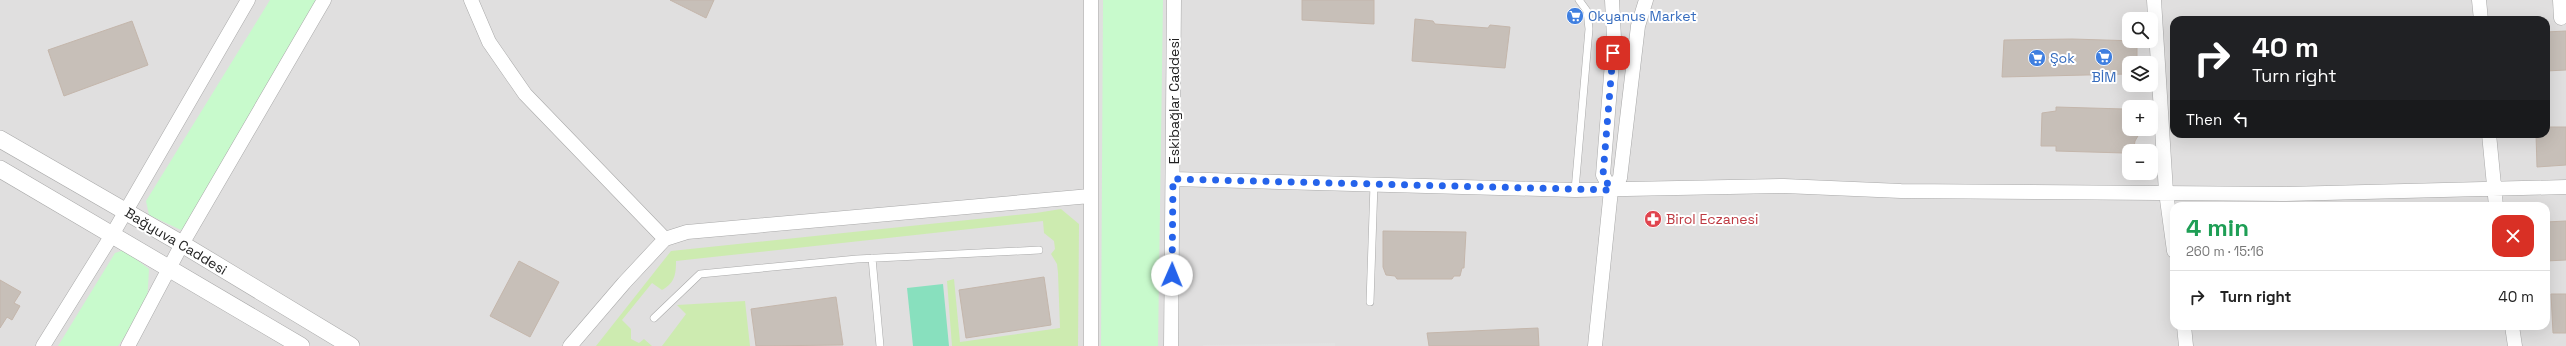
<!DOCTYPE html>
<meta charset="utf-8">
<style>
:root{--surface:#fff;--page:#f6f6f6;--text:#222;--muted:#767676;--line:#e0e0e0}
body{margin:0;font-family:"Space Grotesk",sans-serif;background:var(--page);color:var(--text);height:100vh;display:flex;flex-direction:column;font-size:15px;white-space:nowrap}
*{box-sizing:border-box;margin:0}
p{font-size:13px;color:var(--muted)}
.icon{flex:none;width:22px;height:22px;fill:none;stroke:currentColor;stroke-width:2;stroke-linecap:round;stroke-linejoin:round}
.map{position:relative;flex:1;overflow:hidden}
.sheet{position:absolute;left:2170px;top:202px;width:380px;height:128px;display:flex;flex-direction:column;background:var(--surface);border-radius:12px;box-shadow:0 4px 16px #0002}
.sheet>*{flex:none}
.top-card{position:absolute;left:2170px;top:16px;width:380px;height:122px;border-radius:12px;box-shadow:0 4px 16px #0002;background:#202124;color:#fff;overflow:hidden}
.fabs{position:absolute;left:2122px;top:12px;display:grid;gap:8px}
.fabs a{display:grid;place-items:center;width:36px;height:36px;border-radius:8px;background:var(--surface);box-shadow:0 4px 16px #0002;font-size:20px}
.pin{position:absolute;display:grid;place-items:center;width:34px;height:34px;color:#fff;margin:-17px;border-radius:8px;box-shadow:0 2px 6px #0006}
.me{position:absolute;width:44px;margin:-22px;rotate:1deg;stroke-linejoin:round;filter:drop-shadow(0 0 3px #0008)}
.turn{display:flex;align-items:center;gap:14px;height:84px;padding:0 16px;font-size:18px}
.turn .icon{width:52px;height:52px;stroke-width:2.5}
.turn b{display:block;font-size:28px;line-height:34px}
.then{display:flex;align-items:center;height:38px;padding:0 16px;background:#0003;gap:8px;font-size:15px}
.round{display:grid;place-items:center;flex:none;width:42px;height:42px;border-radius:12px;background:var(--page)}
.headline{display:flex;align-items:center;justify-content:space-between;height:68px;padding:0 16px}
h1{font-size:24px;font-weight:600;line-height:30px;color:#1e9e55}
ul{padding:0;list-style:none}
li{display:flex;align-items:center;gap:12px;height:52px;padding:0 16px;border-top:1px solid var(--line)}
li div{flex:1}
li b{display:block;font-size:15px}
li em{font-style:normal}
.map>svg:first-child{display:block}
.residential{fill:#e0dfdf;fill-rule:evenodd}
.grass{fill:#cdebb0}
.park{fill:#c8facc}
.pitch{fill:#88e0be}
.parking{fill:#e2e2e2}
.building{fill:#c7bfb8;stroke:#c4b6ab}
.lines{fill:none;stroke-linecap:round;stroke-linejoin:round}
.service-casing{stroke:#a9a9a9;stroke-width:8}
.minor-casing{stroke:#a9a9a9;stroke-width:15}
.tertiary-casing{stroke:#a9a9a9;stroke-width:18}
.service{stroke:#fff;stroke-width:7}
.minor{stroke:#fff;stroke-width:14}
.tertiary{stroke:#fff;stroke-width:17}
.route{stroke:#2563eb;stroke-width:7;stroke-dasharray:0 12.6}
.labels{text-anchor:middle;stroke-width:4;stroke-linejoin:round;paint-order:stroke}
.shop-label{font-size:14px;fill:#366cbe;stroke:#fff;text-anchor:start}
.street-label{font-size:14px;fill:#222;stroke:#fff}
.health-label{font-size:14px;fill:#be3a42;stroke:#fff;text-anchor:start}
</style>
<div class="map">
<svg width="2566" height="346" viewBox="0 0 2566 346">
<rect width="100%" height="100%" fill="#f2efe9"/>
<!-- residential -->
<path class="residential" d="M0,0H2566V346H0ZM2129,19H2151V41H2129ZM2174,20H2546V134H2174ZM2129,63H2151V85H2129ZM2129,107H2151V129H2129ZM2129,151H2151V173H2129ZM2174,206H2546V326H2174Z"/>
<!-- grass -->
<path class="grass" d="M1061,209L1079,224L1078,346H952L947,281L954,279L960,342L1060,328L1058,273L1057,264L1051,254L1055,249L1054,241L1044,233L1043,221L676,261C676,274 675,283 662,290L652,283L622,320L631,329V339L639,343L644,339L652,346H596L671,251L1036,213Z
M745,301L750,346H662L686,314L677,305Z"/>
<!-- park -->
<path class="park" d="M270,0H320L193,222L181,230L149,215L146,201Z
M1103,0H1163L1158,346H1101Z
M124,250L149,269L147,304L118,346H58L115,253Z"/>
<!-- pitch -->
<path class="pitch" d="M943,284L949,346H913L907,288Z"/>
<!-- parking -->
<path class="parking" d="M1335,343V346H1203V345Z"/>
<!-- building -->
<path class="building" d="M670,0H714L706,18Z
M1302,0H1374V24L1302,20Z
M1415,19L1433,21L1435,24L1488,28L1490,25L1510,27L1505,68L1412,61Z
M132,21L148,65L64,96L48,50Z
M2566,31V70L2546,71V32Z
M2072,39L2137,41V63H2129V74L2002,77L2004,40Z
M2056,107L2124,109V114H2129V129H2142L2135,141L2134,147L2124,148V153L2056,151V146H2041L2042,113L2056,111Z
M2546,127H2566V165L2537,167L2536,134H2546Z
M2566,221V260L2546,261V222Z
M1383,231L1466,232L1464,268H1462L1460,276H1454L1452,279H1397L1395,276L1386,275L1383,267Z
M519,261L559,282L530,337L490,316Z
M1044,277L1051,325L966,338L959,290Z
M0,280L21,292L14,303L20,306L12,320L7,317L0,328Z
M2551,294H2566V333H2553Z
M836,297L843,345L756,346L751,309Z
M1538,328L1539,346H1429L1427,333Z"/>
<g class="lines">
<defs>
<path id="service" d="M1575,190L1589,29L1587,11L1579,0
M872,258L880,346
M1370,302L1374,184
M654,318L700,274L857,259L1039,250"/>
<path id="minor" d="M471,0L489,42L525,94L665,239
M1091,0V346
M2154,0L2166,192L2174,251
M2479,0L2481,20
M2560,0L2561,18
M2489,134L2496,206
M1173,179L1575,190L1784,186L1901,191L2283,194L2566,187
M1611,190L1603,175L1614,38L1612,0
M2184,326L2186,346
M2512,326L2515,346
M43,346L112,235L248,0
M128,346L182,244L324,0
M570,346L624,283L665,239L687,232L1090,196
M1171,346L1174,0
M1595,346L1611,190L1620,178L1638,26L1646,0"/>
<path id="tertiary" d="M0,139L182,244L351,346
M0,169L301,346"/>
</defs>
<!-- service casing -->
<use href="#service" class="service-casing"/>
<!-- minor casing -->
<use href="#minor" class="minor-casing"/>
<!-- tertiary casing -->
<use href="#tertiary" class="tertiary-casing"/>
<!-- service -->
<use href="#service" class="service"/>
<!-- minor -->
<use href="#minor" class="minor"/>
<!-- tertiary -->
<use href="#tertiary" class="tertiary"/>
</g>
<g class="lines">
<!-- route -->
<path class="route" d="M1172,275L1173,179L1611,190L1603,175L1613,53"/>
</g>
<!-- icons -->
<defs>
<symbol id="supermarket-disc" viewBox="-11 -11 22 22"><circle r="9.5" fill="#3f7fe0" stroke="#fff"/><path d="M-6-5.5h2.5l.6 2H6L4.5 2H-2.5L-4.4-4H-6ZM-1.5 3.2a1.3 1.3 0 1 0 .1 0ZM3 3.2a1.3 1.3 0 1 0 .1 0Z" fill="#fff"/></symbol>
<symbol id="pharmacy-disc" viewBox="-11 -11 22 22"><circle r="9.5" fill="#e0444e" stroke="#fff"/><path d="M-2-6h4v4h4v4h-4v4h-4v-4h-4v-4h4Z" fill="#fff"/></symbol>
</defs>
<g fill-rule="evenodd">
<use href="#supermarket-disc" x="1565" y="6" width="20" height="20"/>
<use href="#supermarket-disc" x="2094" y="47" width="20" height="20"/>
<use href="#supermarket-disc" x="2027" y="48" width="20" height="20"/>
<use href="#pharmacy-disc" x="1643" y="209" width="20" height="20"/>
</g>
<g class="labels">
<!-- shop labels -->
<g class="shop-label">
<text x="1588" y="21">Okyanus Market</text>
<text x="2050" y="63">Şok</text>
<text x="2104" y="82" text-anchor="middle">BİM</text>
</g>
<!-- street labels -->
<g class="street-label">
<text transform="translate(1174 101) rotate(-90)" y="5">Eskibağlar Caddesi</text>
<text transform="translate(176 241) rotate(31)" y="5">Bağyuva Caddesi</text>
</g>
<!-- health labels -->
<g class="health-label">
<text x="1666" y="224">Birol Eczanesi</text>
</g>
</g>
</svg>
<div class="fabs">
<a><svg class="icon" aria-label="search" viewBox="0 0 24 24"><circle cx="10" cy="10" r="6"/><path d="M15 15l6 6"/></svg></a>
<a><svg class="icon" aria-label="layers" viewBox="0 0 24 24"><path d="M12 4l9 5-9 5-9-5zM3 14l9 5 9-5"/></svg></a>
<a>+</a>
<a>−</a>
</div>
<div class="pin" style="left:1613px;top:53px;background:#d93025"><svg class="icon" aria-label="arrive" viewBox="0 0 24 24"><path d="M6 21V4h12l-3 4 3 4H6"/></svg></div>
<svg class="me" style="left:1172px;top:275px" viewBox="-20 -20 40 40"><circle r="19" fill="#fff"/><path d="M0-13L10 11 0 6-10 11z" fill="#2563eb"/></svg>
<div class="top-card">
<div class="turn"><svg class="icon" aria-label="right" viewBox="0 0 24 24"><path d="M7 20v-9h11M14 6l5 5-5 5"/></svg><div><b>40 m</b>Turn right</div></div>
<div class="then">Then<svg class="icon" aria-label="left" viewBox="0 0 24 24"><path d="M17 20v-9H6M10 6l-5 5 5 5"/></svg></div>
</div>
<section class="sheet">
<div class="headline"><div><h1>4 min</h1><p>260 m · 15:16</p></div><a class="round" style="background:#d93025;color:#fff"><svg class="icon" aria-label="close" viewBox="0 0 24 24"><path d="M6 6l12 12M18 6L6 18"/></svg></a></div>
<ul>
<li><svg class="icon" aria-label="right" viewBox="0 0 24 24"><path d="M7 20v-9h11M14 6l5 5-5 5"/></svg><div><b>Turn right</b></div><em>40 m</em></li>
</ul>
</section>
</div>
